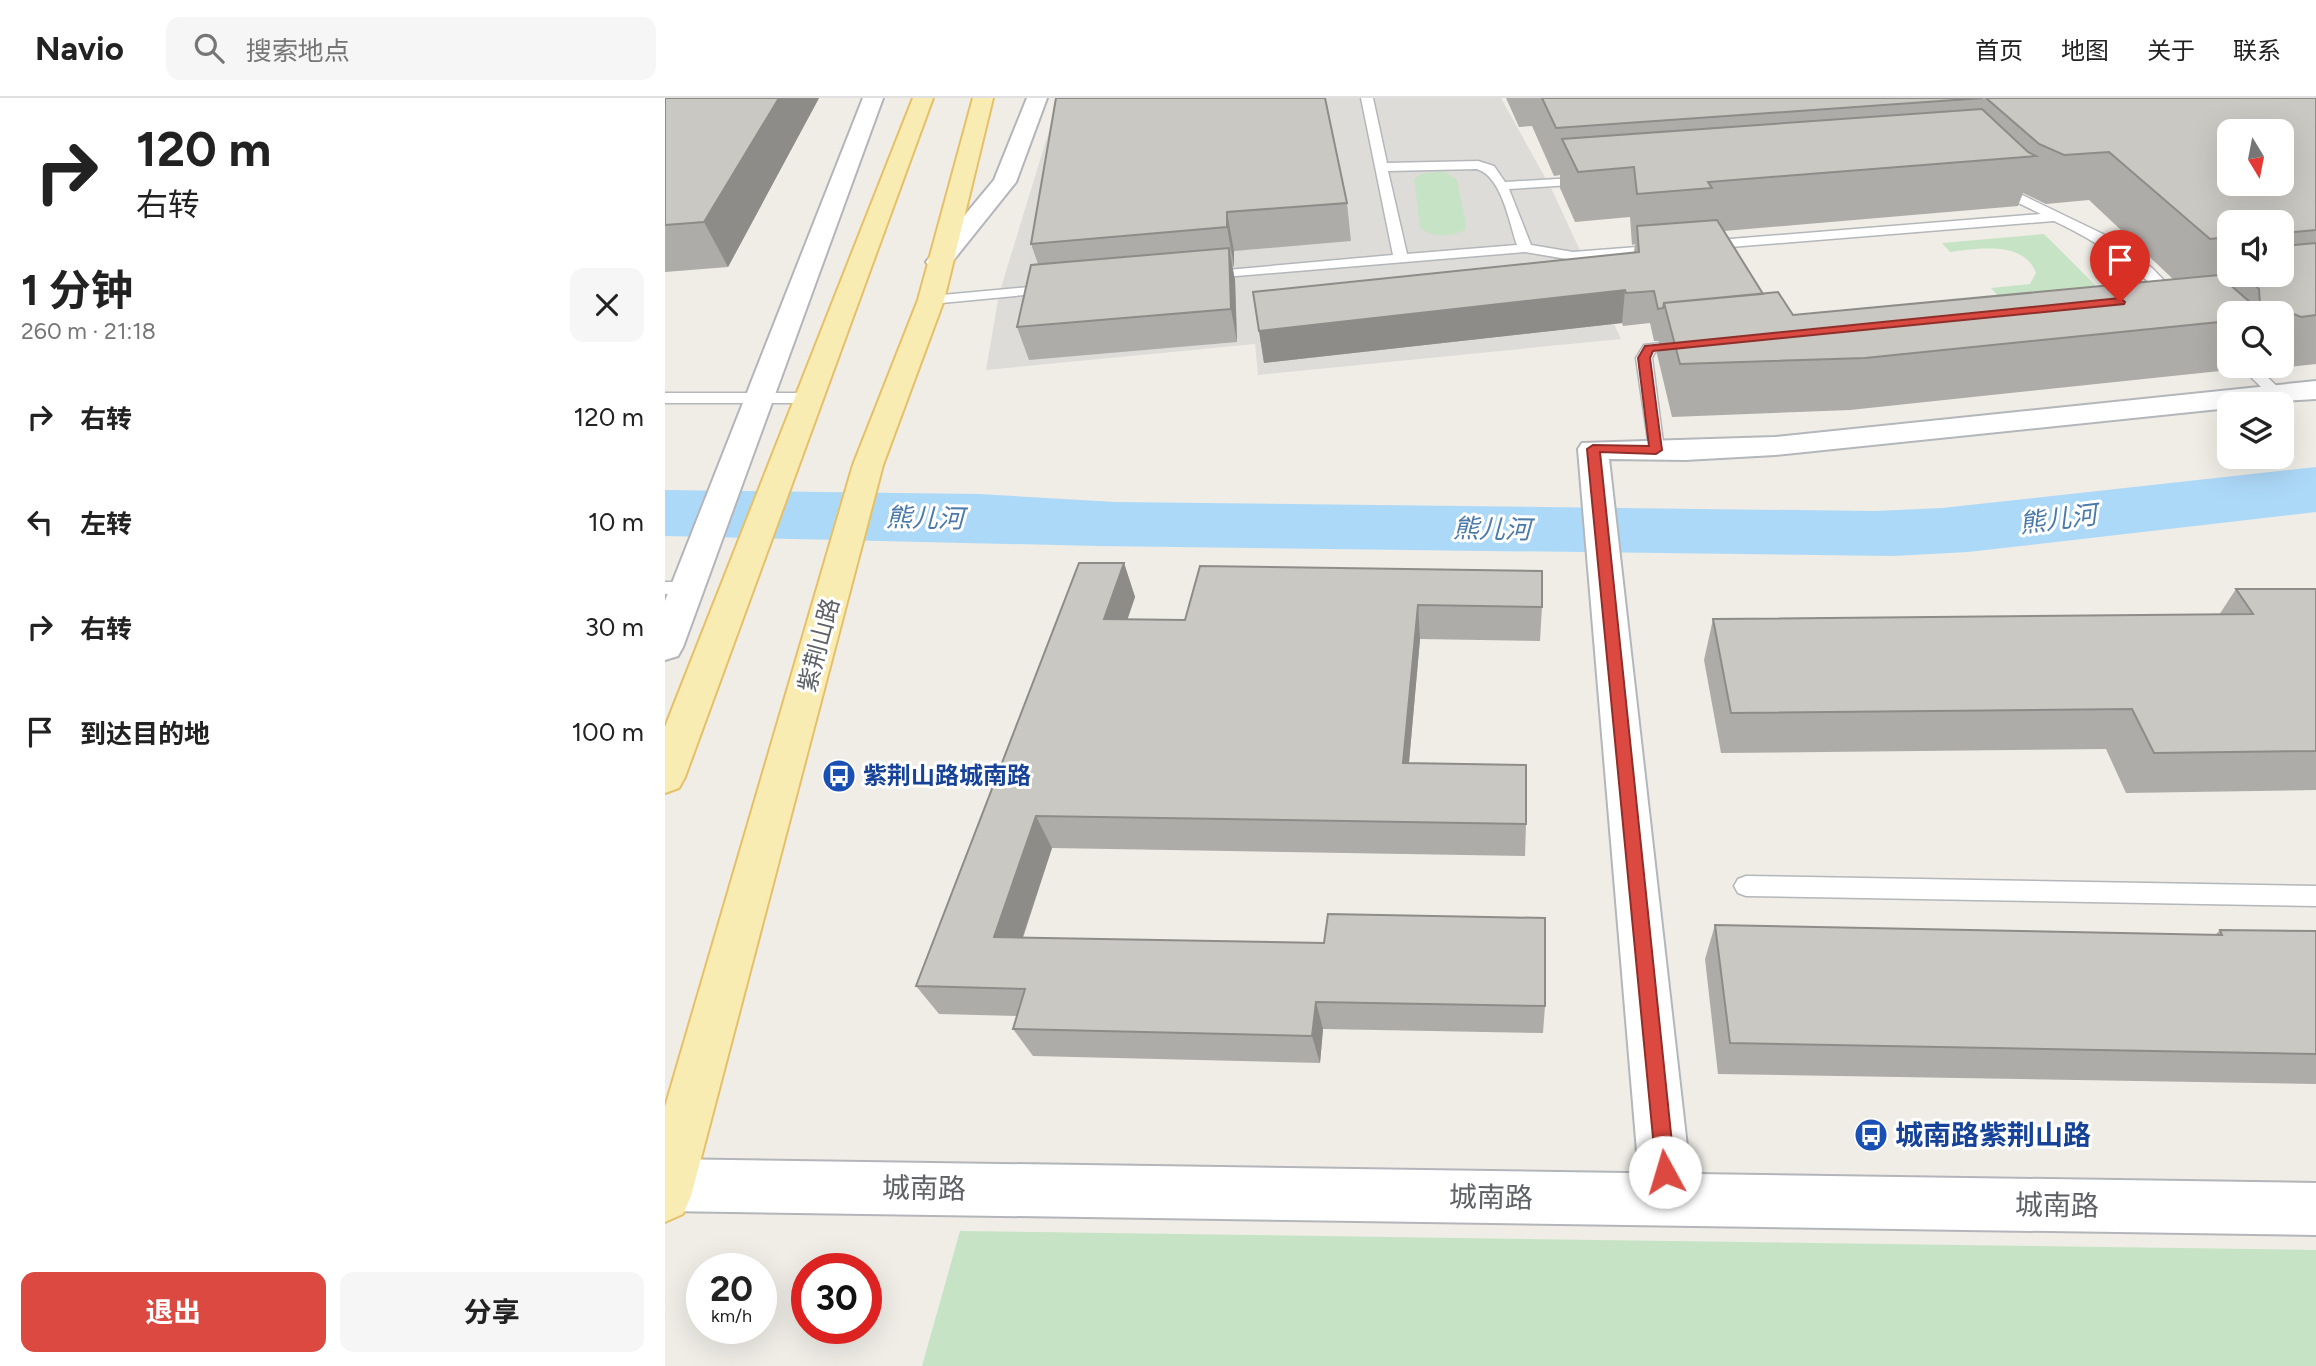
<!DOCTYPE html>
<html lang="zh">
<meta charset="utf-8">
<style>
:root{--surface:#fff;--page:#f6f6f6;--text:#222;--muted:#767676;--line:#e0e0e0;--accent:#dc4940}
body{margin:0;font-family:Figtree,"Noto Sans SC",sans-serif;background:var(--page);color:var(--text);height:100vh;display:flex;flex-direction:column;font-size:26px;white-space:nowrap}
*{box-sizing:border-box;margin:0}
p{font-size:23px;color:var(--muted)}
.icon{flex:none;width:38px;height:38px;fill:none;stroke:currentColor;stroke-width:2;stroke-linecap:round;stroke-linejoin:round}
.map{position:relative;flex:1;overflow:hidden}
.details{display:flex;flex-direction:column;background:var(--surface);width:665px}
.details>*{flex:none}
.banner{background:#fff;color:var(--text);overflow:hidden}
.needle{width:46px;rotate:170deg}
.buttons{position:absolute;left:1552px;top:21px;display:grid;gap:14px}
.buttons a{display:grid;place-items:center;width:77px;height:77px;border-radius:14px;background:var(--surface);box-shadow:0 7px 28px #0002;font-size:35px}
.speed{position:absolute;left:21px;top:1155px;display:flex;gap:14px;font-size:35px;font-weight:700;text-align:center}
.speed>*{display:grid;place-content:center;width:91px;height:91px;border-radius:50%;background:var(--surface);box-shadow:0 7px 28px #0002;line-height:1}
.speed small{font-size:18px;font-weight:400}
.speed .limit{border:10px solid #d22;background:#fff;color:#111}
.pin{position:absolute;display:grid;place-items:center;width:60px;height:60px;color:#fff;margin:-72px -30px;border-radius:50% 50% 50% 0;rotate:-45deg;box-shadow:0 0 7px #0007}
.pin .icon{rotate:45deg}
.me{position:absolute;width:77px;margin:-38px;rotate:354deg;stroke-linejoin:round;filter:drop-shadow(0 0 5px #0008)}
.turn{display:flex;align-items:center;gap:24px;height:147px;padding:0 21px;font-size:32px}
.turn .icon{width:91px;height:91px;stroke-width:2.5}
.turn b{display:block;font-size:49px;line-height:60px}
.round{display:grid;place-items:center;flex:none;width:74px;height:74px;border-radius:14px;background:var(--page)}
.head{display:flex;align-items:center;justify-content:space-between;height:119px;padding:0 21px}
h1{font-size:42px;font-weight:700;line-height:52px}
.cta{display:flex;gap:14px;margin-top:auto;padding:14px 21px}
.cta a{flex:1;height:80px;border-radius:14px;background:var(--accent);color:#fff;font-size:28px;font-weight:700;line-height:80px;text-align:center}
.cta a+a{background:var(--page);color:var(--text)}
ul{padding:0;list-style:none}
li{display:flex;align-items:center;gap:21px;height:105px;padding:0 21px}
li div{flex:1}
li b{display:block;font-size:26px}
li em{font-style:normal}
header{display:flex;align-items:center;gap:42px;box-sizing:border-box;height:98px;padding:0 35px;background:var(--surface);border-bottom:2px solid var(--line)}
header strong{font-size:33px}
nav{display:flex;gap:38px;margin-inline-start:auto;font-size:24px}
.search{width:490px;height:63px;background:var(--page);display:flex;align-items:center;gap:18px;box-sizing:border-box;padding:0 24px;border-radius:14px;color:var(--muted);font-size:26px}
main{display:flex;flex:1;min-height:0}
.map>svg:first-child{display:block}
.industrial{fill:#dedcd8}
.green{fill:#c6e4c5}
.water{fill:#add9f8}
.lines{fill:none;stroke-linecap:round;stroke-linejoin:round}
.lane-casing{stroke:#b3b6ba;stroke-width:3}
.street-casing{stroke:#b3b6ba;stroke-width:4}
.secondary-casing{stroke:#b3b5ba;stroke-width:4}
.primary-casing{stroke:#e6c068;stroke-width:4}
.lane{fill:#fff;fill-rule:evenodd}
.street{fill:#fff;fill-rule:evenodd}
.secondary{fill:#fff;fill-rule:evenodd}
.primary{fill:#f9ecb2;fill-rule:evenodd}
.wall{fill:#aeaca8;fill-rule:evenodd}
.shaded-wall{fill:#8d8c88}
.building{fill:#cac8c3;stroke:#8d8c88;stroke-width:2;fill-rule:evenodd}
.route{fill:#dc4940;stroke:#8f2f2a;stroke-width:2}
.labels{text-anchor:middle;stroke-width:6;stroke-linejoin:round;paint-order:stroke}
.street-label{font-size:24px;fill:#5e6165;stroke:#fff}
.transit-label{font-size:24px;font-weight:bold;fill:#164399;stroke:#fff;text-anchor:start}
.water-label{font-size:26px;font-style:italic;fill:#4b7aaa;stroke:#fff}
.near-transit-label{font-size:28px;font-weight:bold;fill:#164399;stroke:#fff;text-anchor:start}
.near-street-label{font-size:28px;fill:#5e6165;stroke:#fff}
</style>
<header>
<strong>Navio</strong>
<div class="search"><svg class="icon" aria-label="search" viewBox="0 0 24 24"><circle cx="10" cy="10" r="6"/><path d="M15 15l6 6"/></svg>搜索地点</div>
<nav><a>首页</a><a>地图</a><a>关于</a><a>联系</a></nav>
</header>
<main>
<section class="details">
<div class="banner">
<div class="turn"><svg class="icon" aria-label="right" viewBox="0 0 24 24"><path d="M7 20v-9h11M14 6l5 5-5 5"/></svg><div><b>120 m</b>右转</div></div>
</div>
<div class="head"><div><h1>1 分钟</h1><p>260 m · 21:18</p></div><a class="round"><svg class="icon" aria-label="close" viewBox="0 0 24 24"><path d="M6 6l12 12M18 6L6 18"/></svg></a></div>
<ul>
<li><svg class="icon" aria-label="right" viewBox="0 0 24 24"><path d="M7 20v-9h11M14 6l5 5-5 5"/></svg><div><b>右转</b></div><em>120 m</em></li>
<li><svg class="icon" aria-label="left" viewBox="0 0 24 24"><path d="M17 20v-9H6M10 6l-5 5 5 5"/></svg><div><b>左转</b></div><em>10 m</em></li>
<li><svg class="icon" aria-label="right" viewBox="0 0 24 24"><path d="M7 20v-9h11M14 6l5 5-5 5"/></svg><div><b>右转</b></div><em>30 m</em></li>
<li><svg class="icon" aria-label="arrive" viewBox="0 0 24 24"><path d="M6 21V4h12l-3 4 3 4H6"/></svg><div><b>到达目的地</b></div><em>100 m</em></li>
</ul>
<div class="cta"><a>退出</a><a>分享</a></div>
</section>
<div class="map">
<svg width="1651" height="1268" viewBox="0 0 1651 1268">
<rect width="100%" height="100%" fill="#efede6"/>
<!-- industrial -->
<path class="industrial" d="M394,0H836L887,92L956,241L593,277L590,246L321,272L334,196Z"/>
<!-- green -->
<path class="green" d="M779,73L792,82L801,125L800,132C787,139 767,140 755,130L749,81L756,76Z
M1379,136L1432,189L1333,198L1326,190L1365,186L1371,175C1359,142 1311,151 1285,154L1277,145Z
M295,1133L1651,1152V1268H257Z"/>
<!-- water -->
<path class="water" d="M1651,369V414L1303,454L1228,458L433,448L0,438V392L314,396L450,404L1210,413L1277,410Z"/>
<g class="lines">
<defs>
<path id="lane" d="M696,0H708L722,65L813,63L829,68L840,84L925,79V85L921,86L844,91L866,147L908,154L998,147L1005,151L998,155L908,162L860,154L535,181V175L540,174L728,157ZM812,71C837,79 844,124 852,147L742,156L723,73Z
M1336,79L1355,96L1442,138L1487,170L1517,201L1505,204C1470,169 1434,144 1389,123L1040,151L1033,147L1040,143L1376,116L1347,102L1330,83Z
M386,187L393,191L391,194L266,206L259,202L266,198Z
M1022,242L1029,246L1027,249L990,254L987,260L999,352L997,356H985L971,260L979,247Z
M1575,268H1591L1620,296L1612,301L1606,299Z
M0,295H143L151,300L143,305H0Z
M0,484H22L31,490L22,496H0Z
M1081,778L1651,788V808L1081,798L1073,795L1069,788L1073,781Z"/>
<path id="street" d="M1651,283V301L1564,306V310L1110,357L1020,362L944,361L1028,1101L1020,1119L1002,1127L984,1119L976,1101L913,351L917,345L1110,339Z"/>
<path id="secondary" d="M198,0H218L18,549L13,558L0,562V503Z
M362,0H382L351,84L283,169H265L261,164L265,159L329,82Z
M0,1061L1651,1085V1137L0,1113Z"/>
<path id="primary" d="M248,0H268L20,679L14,690L0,695V629Z
M308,0H328L279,202L218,367L26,1098L18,1116L0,1124V1009L188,367L253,202Z"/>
</defs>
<!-- lane casing -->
<use href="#lane" class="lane-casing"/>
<!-- street casing -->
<use href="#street" class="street-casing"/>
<!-- secondary casing -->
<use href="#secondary" class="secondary-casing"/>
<!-- primary casing -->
<use href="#primary" class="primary-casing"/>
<!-- lane -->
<use href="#lane" class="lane"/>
<!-- street -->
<use href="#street" class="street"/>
<!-- secondary -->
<use href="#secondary" class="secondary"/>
<!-- primary -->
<use href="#primary" class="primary"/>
</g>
<!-- wall -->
<path class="wall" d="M0,0H154L63,169L0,174Z
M391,0L682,105L686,143L569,153V168L567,169L570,182L572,244L364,262L352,229L373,166L366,146Z
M841,0H1651V266L1605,271L1597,268H1617V215H1564V268H1575L1574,271L1185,312L1007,319L992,256L994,243H989L985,225L958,228L957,225L599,265L594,233L969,154L970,146L967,147L965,119L910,124L895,90V77L889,78L867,28L854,29ZM1358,95L1381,106L1424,102L1508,181L1128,217L1098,196L1059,133L1353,108ZM1564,124H1617V177H1564Z
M459,465L470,499L462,522H520L535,468L877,509L875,543L755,541L744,665L861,726L860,758L387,750L358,840L880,908L878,935L658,931L655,965L368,958L348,931L352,918L274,916L251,888Z
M1571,491H1651V692L1461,695L1441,651L1056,655L1039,562L1048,521L1554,517Z
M1050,827L1550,837L1555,832L1651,833V986L1053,976L1040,861Z"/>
<!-- shaded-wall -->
<path class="shaded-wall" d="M114,0H154L63,169L39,124Z
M562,114L569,153V168L562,129Z
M564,150L570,182L572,244L566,211Z
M960,192L957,225L599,265L594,233Z
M459,465L470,499L451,555L439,521Z
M753,507L755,541L741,697L738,665Z
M371,718L387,750L348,868L329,839Z
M651,904L658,931L655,965L647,938Z"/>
<!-- building -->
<path class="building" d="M0,0H114L39,124L0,127Z
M391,0H660L682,105L562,114V129L366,146Z
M877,0H1318L891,30Z
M1321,0H1651V132L1617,135V124H1564V139L1545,141L1444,54L1399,57L1374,46ZM1564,33H1617V86H1564Z
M1317,11L1363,54L1371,58L1043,84L1047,90L972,96L969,69L913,74L897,41Z
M1052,122L1098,196L999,205L998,210L993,211L989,193L961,195L960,192L594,233L588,194L974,154L972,128Z
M1651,145V217L1636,219L1621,213H1605L1604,215H1564V223L1200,260L1015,266L999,205L1113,194L1128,217L1554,177L1586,205L1595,207L1594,191L1579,177H1617V148Z
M564,150L566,211L352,229L366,167Z
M414,465H459L439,521L520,522L535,468L877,473V509L753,507L738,665L861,667V726L371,718L329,839L659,845L663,816L880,820V908L651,904L647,938L348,931L360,891L251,888Z
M1571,491H1651V653L1489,655L1467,611L1066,615L1048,521L1588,516Z
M1050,827L1557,837L1555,832L1651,833V956L1065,945Z"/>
<!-- route -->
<path class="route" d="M1455,200L1460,204L1459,206L988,253L985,260L997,352L991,356L935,354L1010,1074L1007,1081L1000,1085L992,1081L922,351L928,347L984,348L973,260L980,248Z"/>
<!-- icons -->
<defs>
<symbol id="bus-disc" viewBox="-11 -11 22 22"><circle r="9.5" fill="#1a4fb4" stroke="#fff"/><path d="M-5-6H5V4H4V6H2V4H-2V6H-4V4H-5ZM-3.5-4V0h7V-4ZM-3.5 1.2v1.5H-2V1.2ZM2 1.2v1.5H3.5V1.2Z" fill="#fff"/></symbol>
</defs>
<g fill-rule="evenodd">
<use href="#bus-disc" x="155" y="659" width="38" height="38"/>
<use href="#bus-disc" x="1187" y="1018" width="38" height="38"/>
</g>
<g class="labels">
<!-- street labels -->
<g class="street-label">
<text transform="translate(154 547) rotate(-75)" y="8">紫荆山路</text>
</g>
<!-- transit labels -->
<g class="transit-label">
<text x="198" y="686">紫荆山路城南路</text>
</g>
<!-- water labels -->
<g class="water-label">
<text transform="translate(260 420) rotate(1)" y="9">熊儿河</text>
<text transform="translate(1393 421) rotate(-7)" y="9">熊儿河</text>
<text transform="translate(827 431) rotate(1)" y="9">熊儿河</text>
</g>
<!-- near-transit labels -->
<g class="near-transit-label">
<text x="1230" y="1047">城南路紫荆山路</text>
</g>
<!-- near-street labels -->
<g class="near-street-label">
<text transform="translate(259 1090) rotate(1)" y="10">城南路</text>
<text transform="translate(826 1099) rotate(1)" y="10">城南路</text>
<text transform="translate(1392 1107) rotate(1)" y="10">城南路</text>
</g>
</g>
</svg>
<div class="buttons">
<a><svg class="needle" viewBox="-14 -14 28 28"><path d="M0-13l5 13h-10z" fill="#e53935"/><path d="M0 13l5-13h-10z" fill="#767676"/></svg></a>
<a><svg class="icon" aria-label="sound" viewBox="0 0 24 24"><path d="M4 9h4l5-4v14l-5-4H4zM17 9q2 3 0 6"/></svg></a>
<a><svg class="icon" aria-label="search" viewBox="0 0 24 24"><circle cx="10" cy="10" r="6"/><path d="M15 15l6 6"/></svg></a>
<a><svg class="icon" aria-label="layers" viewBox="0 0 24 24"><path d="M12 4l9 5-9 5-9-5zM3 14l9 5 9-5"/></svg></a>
</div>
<div class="speed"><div>20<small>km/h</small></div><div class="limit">30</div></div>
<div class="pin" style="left:1455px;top:204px;background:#d93025"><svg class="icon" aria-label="arrive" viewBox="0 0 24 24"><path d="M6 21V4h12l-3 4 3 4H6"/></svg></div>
<svg class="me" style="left:1000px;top:1074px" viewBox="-20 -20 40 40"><circle r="19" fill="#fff"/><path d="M0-13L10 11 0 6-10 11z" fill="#dc4940"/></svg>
</div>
</main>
